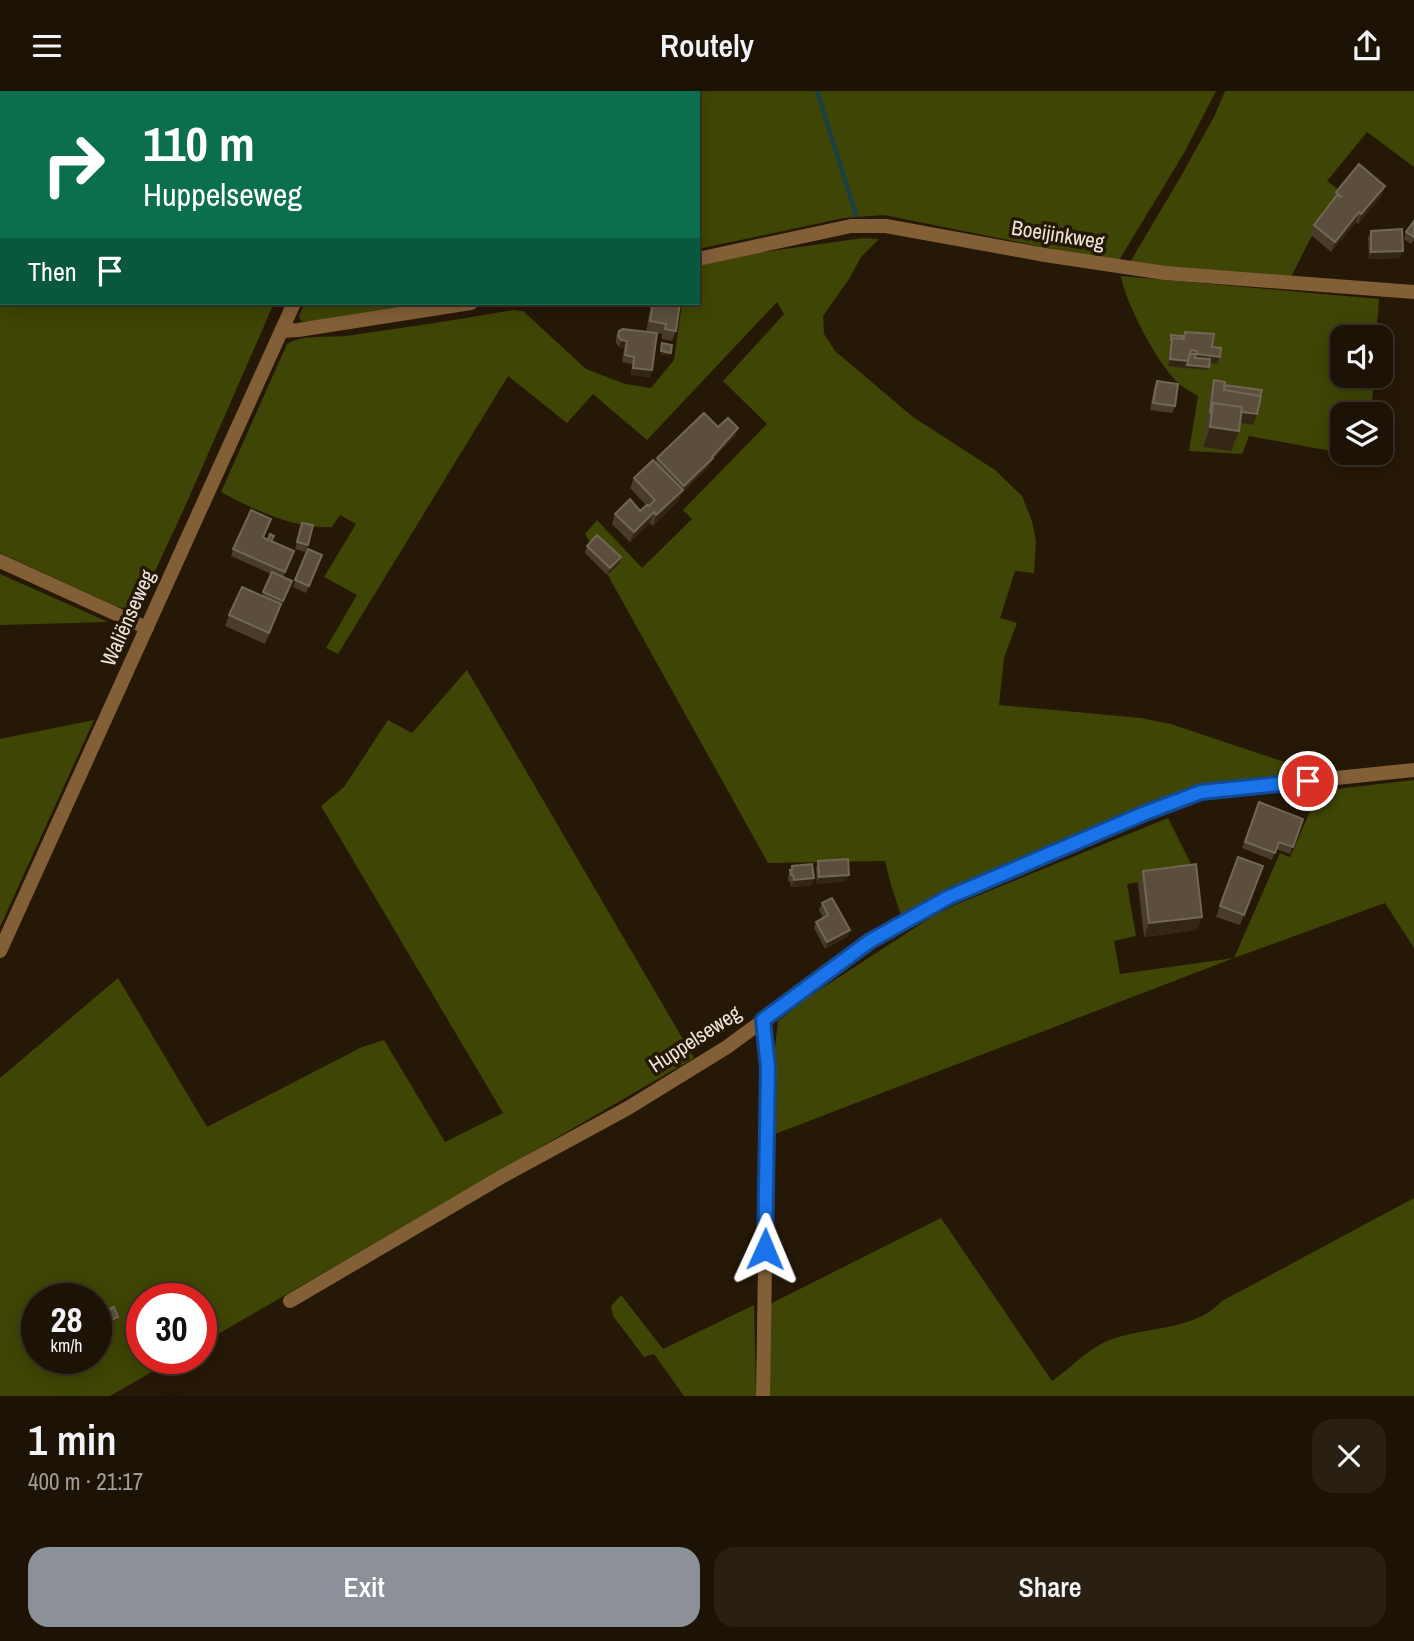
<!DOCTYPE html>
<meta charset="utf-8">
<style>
:root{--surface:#1c1205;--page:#292013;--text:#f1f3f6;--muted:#a09e9a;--line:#3a3227;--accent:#8c9099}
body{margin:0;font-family:"Archivo Narrow",sans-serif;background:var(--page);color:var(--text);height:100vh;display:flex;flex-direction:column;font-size:26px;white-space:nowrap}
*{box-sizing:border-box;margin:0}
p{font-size:23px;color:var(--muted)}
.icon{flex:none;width:38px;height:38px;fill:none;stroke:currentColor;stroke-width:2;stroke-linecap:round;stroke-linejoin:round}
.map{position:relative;height:1305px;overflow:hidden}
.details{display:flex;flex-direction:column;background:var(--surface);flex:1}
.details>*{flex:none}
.top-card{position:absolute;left:0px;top:0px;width:700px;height:214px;box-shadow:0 4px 18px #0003,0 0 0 2px var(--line);background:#0b6e4f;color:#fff;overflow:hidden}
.controls{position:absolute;left:1330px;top:234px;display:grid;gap:14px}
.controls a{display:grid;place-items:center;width:63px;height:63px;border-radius:14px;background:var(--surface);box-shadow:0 4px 18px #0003,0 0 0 2px var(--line);font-size:35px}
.speed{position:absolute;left:21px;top:1192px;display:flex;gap:14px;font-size:35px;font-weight:700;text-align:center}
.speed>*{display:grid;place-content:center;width:91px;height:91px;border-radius:50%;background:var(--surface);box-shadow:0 4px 18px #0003,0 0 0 2px var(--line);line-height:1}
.speed small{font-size:18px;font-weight:400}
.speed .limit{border:10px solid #d22;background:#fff;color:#111}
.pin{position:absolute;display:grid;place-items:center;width:60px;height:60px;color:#fff;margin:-30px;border:4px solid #fff;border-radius:50%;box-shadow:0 2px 7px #0007}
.me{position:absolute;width:77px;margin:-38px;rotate:1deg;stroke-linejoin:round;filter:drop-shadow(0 0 5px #0008)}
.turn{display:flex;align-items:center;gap:24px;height:147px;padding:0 28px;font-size:32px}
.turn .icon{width:91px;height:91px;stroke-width:2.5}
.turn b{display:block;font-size:49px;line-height:60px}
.then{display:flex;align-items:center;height:66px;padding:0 28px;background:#0003;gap:14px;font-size:26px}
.round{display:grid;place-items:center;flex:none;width:74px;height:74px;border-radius:21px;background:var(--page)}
.summary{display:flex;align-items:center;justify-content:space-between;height:119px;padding:0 28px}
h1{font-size:42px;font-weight:600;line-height:52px}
.button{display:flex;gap:14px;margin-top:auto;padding:14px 28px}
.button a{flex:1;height:80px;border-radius:21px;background:var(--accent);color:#fff;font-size:28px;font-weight:600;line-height:80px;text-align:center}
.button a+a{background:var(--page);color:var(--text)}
header{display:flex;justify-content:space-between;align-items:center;height:91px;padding:0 28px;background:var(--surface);font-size:32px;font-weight:600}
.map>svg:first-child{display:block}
.green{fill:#3f4504;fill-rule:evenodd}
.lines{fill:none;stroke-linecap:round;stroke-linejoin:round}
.stream{stroke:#1d3f43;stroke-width:4.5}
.minor{stroke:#835f38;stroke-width:14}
.wall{fill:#493c2a}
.shaded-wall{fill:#342614}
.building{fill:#5b4e3d;stroke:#726656;stroke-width:2}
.route-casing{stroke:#114b97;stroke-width:18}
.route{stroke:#1a73e8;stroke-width:12}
.labels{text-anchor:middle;stroke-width:7;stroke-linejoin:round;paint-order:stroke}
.street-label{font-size:21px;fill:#eee5da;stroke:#261807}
</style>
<header><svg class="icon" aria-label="menu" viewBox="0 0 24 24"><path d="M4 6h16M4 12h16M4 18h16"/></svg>Routely<svg class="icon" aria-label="share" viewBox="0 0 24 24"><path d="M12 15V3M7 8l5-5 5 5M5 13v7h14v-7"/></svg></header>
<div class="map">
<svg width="1414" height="1305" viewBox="0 0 1414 1305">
<rect width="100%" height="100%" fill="#261807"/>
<!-- green -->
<path class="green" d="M0,0H376L375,2H2V212H274L183,420L142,508L125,517L118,516L0,462Z
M393,0H1216L1184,62L1118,171L884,124L844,127L698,158V2H392Z
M1225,0H1414V76L1367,41L1327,90L1344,103L1310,148L1290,188L1129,173L1181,85L1214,26Z
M863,147L879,148L861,166L849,188L823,225L824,243L835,260L913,326L995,379L1022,405L1032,430L1036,450L1034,482L1015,480L1000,527L1017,532L1004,567L999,614L1141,627L1171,633L1294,674L1323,685L1224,694L954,797L901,824L891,794L885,770L768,772L585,443L597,429L642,477L692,428L683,419L767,333L723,290L784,223L777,211L647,349L593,303L567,332L508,285L338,563L326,557L357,504L324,486L356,433L340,424L332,436C293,438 255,419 221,401L287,253C304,243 327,247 346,245C402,237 457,229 513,219L523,220L586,278L625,293L651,297L674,269L682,212H698V174L757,162Z
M1121,185L1379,208L1376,247H1342V285H1374L1371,324H1342V362L1249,345L1242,363L1189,360L1198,305C1192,301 1185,298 1179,293C1158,273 1126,214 1121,185Z
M305,212H436L308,231L301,230L299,225Z
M0,483L108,531L0,534Z
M467,579L694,967L201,1253V1208H142V1267H176L110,1305H0V987L118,887L207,1036L362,956L384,949L445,1051L503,1022L321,715L344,696L388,629L412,642ZM37,1208H96V1267H37Z
M94,629L0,836V648Z
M1414,689V857L1385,812L1234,867L770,1045L774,966L778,930L807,907L933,825L955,814L1168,727L1196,783L1127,793L1136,845L1114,850L1120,883L1234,867L1280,762L1290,766L1319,700Z
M1414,1107V1305H770L768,1214L941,1127L1052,1290C1070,1278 1084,1261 1105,1251C1142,1234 1193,1242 1222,1210Z
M621,1204L663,1258L754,1214L756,1305H684L654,1263L644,1266L613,1225L611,1215Z"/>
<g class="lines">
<!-- stream -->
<path class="stream" d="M817,0L856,124"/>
<!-- minor -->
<path class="minor" d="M384,2V0
M698,168L851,135H886L1045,164L1165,182L1414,201
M281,240L298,239L471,212
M0,470L147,537
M0,860L294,212
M763,929L768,977L763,1305
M290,1210L503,1085L628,1017L727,956L871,850L949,806L1145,722L1201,701L1414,679"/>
</g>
<!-- wall -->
<path class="wall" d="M1385,95L1381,105L1358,133L1356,131L1331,161L1311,144L1314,134L1332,111L1336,101Z
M1414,130V149L1411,153L1404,148L1406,141Z
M1371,140L1400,167L1369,168L1368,147Z
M651,212H680L676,240L672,250L662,248V243L657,242L652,279L650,286L631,284L632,273L622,271L624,257L619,256L616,252V247L619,240L646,241Z
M1185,241L1212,256L1220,266L1217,273L1209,272L1208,279L1168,275L1170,247L1171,244L1183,245Z
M1214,289L1224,294L1257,323L1253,334L1240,332L1239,340L1231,360L1203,356L1210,299Z
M1157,290L1175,315L1172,322L1150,319L1154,297Z
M718,336L736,344L711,370L710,374L682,402L679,409L653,435L650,432L630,451L612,433L615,423L640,420L646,414L630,397L634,387L656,371L657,367Z
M302,432L308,454L305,461L295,458Z
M269,435L263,447L294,460L283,486L292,490L265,553L225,535L229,524L262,505L271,483L231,465L233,458Z
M587,455L619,473L607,484L585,462Z
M308,458L322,464L306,502L293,496Z
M1259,711L1303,728L1290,763L1276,758L1272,769L1242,757Z
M1238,766L1263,775L1240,834L1216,826Z
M818,770L846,790L817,793L816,777Z
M792,775L812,794L791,796L790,790L788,791V786Z
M1143,780L1197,839L1144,846L1138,793Z
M822,812L850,839L847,846L825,858L814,837L816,831L823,827L819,819Z
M98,1224L117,1229L101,1236L97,1227Z"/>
<!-- shaded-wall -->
<path class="shaded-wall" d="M1385,95L1381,105L1358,133L1361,123Z
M1359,121L1356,131L1331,161L1335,151Z
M1403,160L1400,167L1369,168L1371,161Z
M621,249L627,250L624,257L619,256Z
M661,260L671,262L670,265L660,264Z
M1197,263L1220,266L1217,273L1194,270Z
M1170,268L1188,270L1185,277L1168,275Z
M1187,274L1209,276L1208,279L1185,277Z
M633,277L652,279L650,286L631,284Z
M1239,321L1257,323L1253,334L1236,331Z
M1210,336L1239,340L1231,360L1203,356Z
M738,337L736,344L711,370L710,374L682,402L684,395Z
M683,399L679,409L653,435L656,424Z
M654,421L650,432L630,451L634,441Z
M621,466L619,473L607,484L610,477Z
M849,784L846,790L817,793L819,786Z
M814,787L812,794L791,796L794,789Z
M1202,826L1197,839L1144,846L1149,832Z
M850,839L847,846L825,858L827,851Z
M118,1226L117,1229L101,1236L103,1233Z"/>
<!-- building -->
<path class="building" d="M1359,73L1385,95L1361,123L1359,121L1335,151L1314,134L1337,104L1342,106L1336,101Z
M1414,130V146L1406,141Z
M1402,138L1403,160L1371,161V140Z
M653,212H680L676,240L665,238L666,233L650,230Z
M623,238L657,242L652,279L633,277L634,266L625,264L627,250L621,249L618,245L619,240Z
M1185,241L1214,243L1212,256L1221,257L1220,266L1197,263V260L1191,259L1188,270L1170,268L1172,247L1184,248Z
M1171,244L1183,245V248L1172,247L1171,250Z
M662,252L672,254L671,262L661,260Z
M1190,263H1196L1195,267L1210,268L1209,276L1187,274Z
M1214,289L1225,291L1224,299L1261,305L1257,323L1241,321L1242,316L1213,312L1210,322Z
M1157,290L1178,293L1175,315L1153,312Z
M1224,294L1262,299L1260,305L1224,299Z
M1213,312L1242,316L1239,340L1210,336Z
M704,322L718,336L728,327L738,337L712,366L713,367L684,395L657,367Z
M653,369L683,399L656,424L654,421L634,441L615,423L630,408L640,420L647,414L649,415L655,409L634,387Z
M251,419L271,428L263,446L268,449L270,443L274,445L271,450L294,460L285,481L233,458Z
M302,432L313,434L308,454L297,451Z
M597,444L621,466L610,477L587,455Z
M308,458L322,464L309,495L295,489Z
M272,481L292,490L283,510L263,501Z
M242,496L281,513L269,542L229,524Z
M1259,711L1303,728L1293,756L1279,751L1275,762L1245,751Z
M1238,766L1263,775L1244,824L1220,815Z
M848,768L849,784L819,786L818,770Z
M812,773L814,787L794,789L793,784H791L790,779H792V775Z
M1196,773L1202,826L1149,832L1143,780Z
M832,807L850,839L827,851L816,831L828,824L822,812Z
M114,1216L118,1226L103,1233L98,1224Z"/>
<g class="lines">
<defs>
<path id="route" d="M765,1158L768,977L763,929L870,850L949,806L1145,722L1201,701L1308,690"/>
</defs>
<!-- route casing -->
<use href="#route" class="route-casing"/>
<!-- route -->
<use href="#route" class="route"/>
</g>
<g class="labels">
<!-- street labels -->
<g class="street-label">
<text transform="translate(1058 144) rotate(9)" y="7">Boeijinkweg</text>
<text transform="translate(128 527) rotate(-66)" y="7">Waliënseweg</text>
<text transform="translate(695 948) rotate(-33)" y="7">Huppelseweg</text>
</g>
</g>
</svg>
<div class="controls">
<a><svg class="icon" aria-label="sound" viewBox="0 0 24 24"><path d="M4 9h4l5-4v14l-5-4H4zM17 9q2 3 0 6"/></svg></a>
<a><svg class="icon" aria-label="layers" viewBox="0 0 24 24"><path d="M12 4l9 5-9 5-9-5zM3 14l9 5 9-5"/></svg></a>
</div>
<div class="speed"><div>28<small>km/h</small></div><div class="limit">30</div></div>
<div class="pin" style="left:1308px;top:690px;background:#d93025"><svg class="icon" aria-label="arrive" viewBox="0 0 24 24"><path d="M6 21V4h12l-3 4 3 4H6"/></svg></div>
<svg class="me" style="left:765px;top:1158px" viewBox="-20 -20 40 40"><path d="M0-17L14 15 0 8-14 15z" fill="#1a73e8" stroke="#fff" stroke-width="4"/></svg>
<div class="top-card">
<div class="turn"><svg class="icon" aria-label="right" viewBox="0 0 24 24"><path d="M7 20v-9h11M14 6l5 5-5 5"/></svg><div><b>110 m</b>Huppelseweg</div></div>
<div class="then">Then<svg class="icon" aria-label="arrive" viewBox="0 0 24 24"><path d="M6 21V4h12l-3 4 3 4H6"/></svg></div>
</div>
</div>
<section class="details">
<div class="summary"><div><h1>1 min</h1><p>400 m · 21:17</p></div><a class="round"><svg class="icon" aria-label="close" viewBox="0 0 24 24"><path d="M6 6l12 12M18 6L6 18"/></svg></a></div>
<div class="button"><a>Exit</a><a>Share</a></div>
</section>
